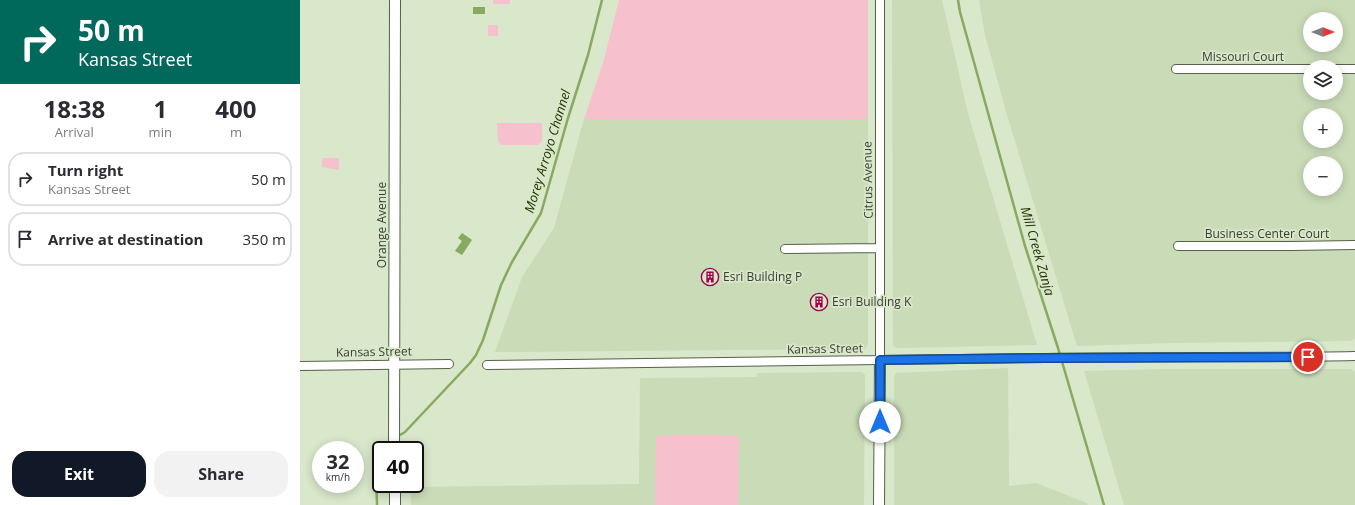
<!DOCTYPE html>
<meta charset="utf-8">
<style>
:root{--surface:#fff;--page:#f2f2f3;--text:#2b2b33;--muted:#7c7c81;--line:#e1e1e2;--accent:#111827}
body{margin:0;font-family:"Open Sans",sans-serif;background:var(--page);color:var(--text);height:100vh;display:flex;flex-direction:column;font-size:15px;white-space:nowrap}
*{box-sizing:border-box;margin:0}
p{font-size:13px;color:var(--muted)}
.icon{flex:none;width:22px;height:22px;fill:none;stroke:currentColor;stroke-width:2;stroke-linecap:round;stroke-linejoin:round}
.map{position:relative;flex:1;overflow:hidden}
.panel{display:flex;flex-direction:column;background:var(--surface);width:300px}
.panel>*{flex:none}
.guide{background:#00695c;color:#fff;overflow:hidden}
.needle{width:26px;rotate:90deg}
.controls{position:absolute;left:1003px;top:12px;display:grid;gap:8px}
.controls a{display:grid;place-items:center;width:40px;height:40px;border-radius:50%;background:var(--surface);box-shadow:0 2px 10px #0003;font-size:20px}
.speed{position:absolute;left:12px;top:441px;display:flex;gap:8px;font-size:20px;font-weight:700;text-align:center}
.speed>*{display:grid;place-content:center;width:52px;height:52px;border-radius:50%;background:var(--surface);box-shadow:0 2px 10px #0003;line-height:1}
.speed small{font-size:10px;font-weight:400}
.speed .limit{border:2px solid #111;border-radius:6px;background:#fff;color:#111}
.pin{position:absolute;display:grid;place-items:center;width:34px;height:34px;color:#fff;margin:-17px;border:2px solid #fff;border-radius:50%;box-shadow:0 1px 4px #0007}
.me{position:absolute;width:44px;margin:-22px;rotate:0deg;stroke-linejoin:round;filter:drop-shadow(0 0 3px #0008)}
.turn{display:flex;align-items:center;gap:14px;height:84px;padding:0 12px;font-size:18px}
.turn .icon{width:52px;height:52px;stroke-width:2.5}
.turn b{display:block;font-size:28px;line-height:34px}
.eta{display:flex;justify-content:space-evenly;align-items:center;height:68px;text-align:center}
.eta b{font-size:24px;font-weight:700;line-height:28px}
.button{display:flex;gap:8px;margin-top:auto;padding:8px 12px}
.button a{flex:1;height:46px;border-radius:16px;background:var(--accent);color:#fff;font-size:16px;font-weight:700;line-height:46px;text-align:center}
.button a+a{background:var(--page);color:var(--text)}
ul{padding:0;list-style:none}
li{display:flex;align-items:center;gap:12px;height:54px;margin:0 8px 6px;padding:0 4px;border:2px solid var(--line);border-radius:16px}
li div{flex:1}
li b{display:block;font-size:15px}
li em{font-style:normal}
main{display:flex;flex:1;min-height:0}
.map>svg:first-child{display:block}
.built{fill:#cadbb8;fill-rule:evenodd}
.green{fill:#f6c1cd}
.water{fill:#88a960}
.lines{fill:none;stroke-linecap:round;stroke-linejoin:round}
.stream{stroke:#88a960;stroke-width:2.5}
.minor-casing{stroke:#556148;stroke-width:10}
.tertiary-casing{stroke:#556148;stroke-width:12}
.minor{stroke:#fff;stroke-width:8}
.tertiary{stroke:#fff;stroke-width:10}
.route-casing{stroke:#114b97;stroke-width:10}
.route{stroke:#1a73e8;stroke-width:7}
.labels{text-anchor:middle;stroke-width:3.5;stroke-linejoin:round;paint-order:stroke}
.street-label{font-size:12px;fill:#393e33;stroke:#d9e7ca}
.poi-label{font-size:12px;fill:#393e33;stroke:#d9e7ca;text-anchor:start}
.water-label{font-size:13px;font-style:italic;fill:#223600;stroke:#d9e7ca}
</style>
<main>
<section class="panel">
<div class="guide">
<div class="turn"><svg class="icon" aria-label="right" viewBox="0 0 24 24"><path d="M7 20v-9h11M14 6l5 5-5 5"/></svg><div><b>50 m</b>Kansas Street</div></div>
</div>
<div class="eta">
<div><b>18:38</b><p>Arrival</p></div>
<div><b>1</b><p>min</p></div>
<div><b>400</b><p>m</p></div>
</div>
<ul>
<li><svg class="icon" aria-label="right" viewBox="0 0 24 24"><path d="M7 20v-9h11M14 6l5 5-5 5"/></svg><div><b>Turn right</b><p>Kansas Street</p></div><em>50 m</em></li>
<li><svg class="icon" aria-label="arrive" viewBox="0 0 24 24"><path d="M6 21V4h12l-3 4 3 4H6"/></svg><div><b>Arrive at destination</b></div><em>350 m</em></li>
</ul>
<div class="button"><a>Exit</a><a>Share</a></div>
</section>
<div class="map">
<svg width="1055" height="505" viewBox="0 0 1055 505">
<rect width="100%" height="100%" fill="#d9e7ca"/>
<!-- built -->
<path class="built" d="M592,0H642L669,117L737,345L597,348L593,346Z
M679,0H1055V338L1052,341L870,343L777,346L707,115L685,35ZM1010,19H1036V45H1010ZM1010,67H1036V93H1010ZM1010,115H1036V141H1010ZM1010,163H1036V189H1010Z
M284,119H568V343L567,347L564,349L195,352L222,277L254,228Z
M708,368L709,486L736,483L787,503L788,505H594V377L596,373Z
M863,369H1052L1055,372V505H824L784,371Z
M562,372L565,375L564,505H111V487L339,484L340,378L457,377V373Z"/>
<!-- green -->
<path class="green" d="M193,0H210V4H193Z
M319,0H568V119H284L303,63Z
M188,25H198V36H188Z
M197,123H242V141L238,145H201L198,141Z
M22,158H39V170L22,167Z
M356,436H439L438,505H355Z"/>
<!-- water -->
<path class="water" d="M173,7H185V14H173Z
M162,233L172,240L162,255L155,251L162,241L158,238Z"/>
<g class="lines">
<!-- stream -->
<path class="stream" d="M658,0L660,12L725,246L758,348L804,505
M100,435L105,432L170,363L176,355L183,340L201,285L212,262L241,213L268,118L288,55L302,0
M81,450L87,445
M77,505C77,490 73,462 81,450"/>
<defs>
<path id="minor" d="M580,0V360
M876,69H1010
M1036,69H1055
M878,246H991L1055,245
M485,249L580,248
M187,365C373,363 559,361 745,358C849,356 952,358 1055,356
M0,366L149,364"/>
<path id="tertiary" d="M94,450L95,0
M95,484V505
M579,505L580,360"/>
</defs>
<!-- minor casing -->
<use href="#minor" class="minor-casing"/>
<!-- tertiary casing -->
<use href="#tertiary" class="tertiary-casing"/>
<!-- minor -->
<use href="#minor" class="minor"/>
<!-- tertiary -->
<use href="#tertiary" class="tertiary"/>
</g>
<g class="lines">
<defs>
<path id="route" d="M580,422V360L746,358L1008,357"/>
</defs>
<!-- route casing -->
<use href="#route" class="route-casing"/>
<!-- route -->
<use href="#route" class="route"/>
</g>
<!-- icons -->
<defs>
<symbol id="building-ring" viewBox="-11 -11 22 22"><circle r="9.5" fill="#d9e7ca" stroke="#9d024b" stroke-width="1.5"/><path d="M-4-6H4V6H1V3H-1V6H-4ZM-2.5-4.3h1.7v1.8h-1.7ZM.8-4.3h1.7v1.8H.8ZM-2.5-1h1.7V.8h-1.7ZM.8-1h1.7V.8H.8Z" fill="#9d024b"/></symbol>
</defs>
<g fill-rule="evenodd">
<use href="#building-ring" x="400" y="267" width="20" height="20"/>
<use href="#building-ring" x="509" y="292" width="20" height="20"/>
</g>
<g class="labels">
<!-- street labels -->
<g class="street-label">
<text x="943" y="61">Missouri Court</text>
<text transform="translate(568 180) rotate(-91)" y="4">Citrus Avenue</text>
<text transform="translate(82 225) rotate(-90)" y="4">Orange Avenue</text>
<text x="967" y="238">Business Center Court</text>
<text transform="translate(525 349) rotate(-1)" y="4">Kansas Street</text>
<text transform="translate(74 352) rotate(-1)" y="4">Kansas Street</text>
</g>
<!-- poi labels -->
<g class="poi-label">
<text x="423" y="281">Esri Building P</text>
<text x="532" y="306">Esri Building K</text>
</g>
<!-- water labels -->
<g class="water-label">
<text transform="translate(247 151) rotate(-73)" y="5">Morey Arroyo Channel</text>
<text transform="translate(738 251) rotate(74)" y="5">Mill Creek Zanja</text>
</g>
</g>
</svg>
<div class="controls">
<a><svg class="needle" viewBox="-14 -14 28 28"><path d="M0-13l5 13h-10z" fill="#e53935"/><path d="M0 13l5-13h-10z" fill="#7c7c81"/></svg></a>
<a><svg class="icon" aria-label="layers" viewBox="0 0 24 24"><path d="M12 4l9 5-9 5-9-5zM3 14l9 5 9-5"/></svg></a>
<a>+</a>
<a>−</a>
</div>
<div class="speed"><div>32<small>km/h</small></div><div class="limit">40</div></div>
<div class="pin" style="left:1008px;top:357px;background:#d93025"><svg class="icon" aria-label="arrive" viewBox="0 0 24 24"><path d="M6 21V4h12l-3 4 3 4H6"/></svg></div>
<svg class="me" style="left:580px;top:422px" viewBox="-20 -20 40 40"><circle r="19" fill="#fff"/><path d="M0-13L10 11 0 6-10 11z" fill="#1a73e8"/></svg>
</div>
</main>
